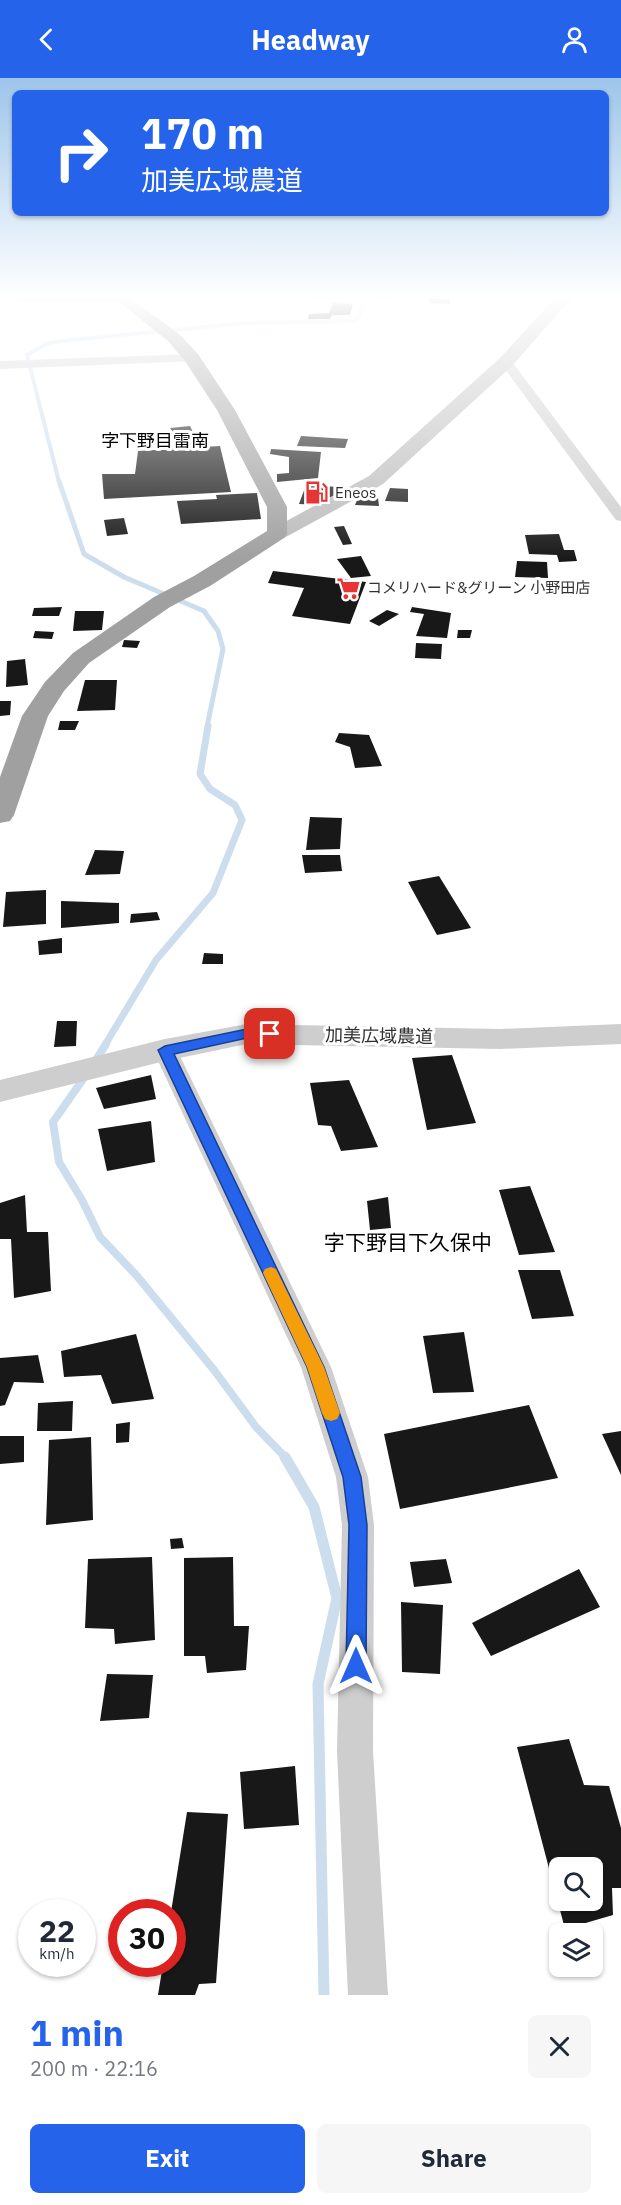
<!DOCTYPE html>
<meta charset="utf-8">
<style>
:root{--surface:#fff;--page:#f6f6f7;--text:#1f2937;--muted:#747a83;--accent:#2563eb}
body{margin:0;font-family:"IBM Plex Sans","Noto Sans JP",sans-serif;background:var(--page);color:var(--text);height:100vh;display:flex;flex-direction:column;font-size:22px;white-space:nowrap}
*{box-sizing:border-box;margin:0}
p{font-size:20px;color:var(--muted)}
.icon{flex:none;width:33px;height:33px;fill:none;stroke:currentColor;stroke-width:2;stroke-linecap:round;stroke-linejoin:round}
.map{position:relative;height:1917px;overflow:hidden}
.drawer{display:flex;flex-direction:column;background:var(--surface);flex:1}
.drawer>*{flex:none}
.guide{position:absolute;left:12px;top:12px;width:597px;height:126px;border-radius:9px;box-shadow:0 2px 4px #0004;background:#2563eb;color:#fff;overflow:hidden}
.fabs{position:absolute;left:549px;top:1779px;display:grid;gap:12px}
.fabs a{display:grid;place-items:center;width:54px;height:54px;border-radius:9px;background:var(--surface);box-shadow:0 2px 4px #0004;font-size:30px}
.speed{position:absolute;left:18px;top:1821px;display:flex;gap:12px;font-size:30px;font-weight:700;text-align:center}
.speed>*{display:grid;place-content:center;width:78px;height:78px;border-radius:50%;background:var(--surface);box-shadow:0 2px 4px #0004;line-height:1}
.speed small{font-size:15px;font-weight:400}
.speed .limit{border:9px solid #d22;background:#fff;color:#111}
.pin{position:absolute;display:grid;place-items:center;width:51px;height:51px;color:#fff;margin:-26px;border-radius:12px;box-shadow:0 3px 9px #0006}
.me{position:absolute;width:66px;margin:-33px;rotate:0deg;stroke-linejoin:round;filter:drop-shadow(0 0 4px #0008)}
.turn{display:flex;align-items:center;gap:21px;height:126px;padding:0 30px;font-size:27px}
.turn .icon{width:78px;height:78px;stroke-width:2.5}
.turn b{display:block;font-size:42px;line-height:51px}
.round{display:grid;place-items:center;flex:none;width:63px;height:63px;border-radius:9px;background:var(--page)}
.summary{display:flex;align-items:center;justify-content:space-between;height:102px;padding:0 30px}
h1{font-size:36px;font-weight:700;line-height:45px;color:var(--accent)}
.button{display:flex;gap:12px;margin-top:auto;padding:12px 30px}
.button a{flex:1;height:69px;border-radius:9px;background:var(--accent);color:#fff;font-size:24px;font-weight:700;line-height:69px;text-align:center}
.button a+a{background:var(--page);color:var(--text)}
header{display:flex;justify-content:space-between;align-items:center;height:78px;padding:0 30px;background:var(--accent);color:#fff;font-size:27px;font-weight:700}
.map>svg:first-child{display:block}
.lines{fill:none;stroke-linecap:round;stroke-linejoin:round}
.stream-far4{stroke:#ccdeed;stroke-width:4}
.stream-far3{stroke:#ccdeed;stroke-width:5}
.stream-far2{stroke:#ccdeed;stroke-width:7}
.stream-far1{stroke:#ccdeed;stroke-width:8}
.stream{stroke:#ccdeed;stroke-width:11}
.building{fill:#181818;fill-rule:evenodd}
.minor{fill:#cecece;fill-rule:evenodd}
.tertiary{fill:#cecece;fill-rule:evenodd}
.secondary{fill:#bbb;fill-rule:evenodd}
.trunk{fill:#a0a0a0;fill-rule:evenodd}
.route{fill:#2563eb;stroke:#184099;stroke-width:1.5}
.slow{fill:#f59e0b}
.labels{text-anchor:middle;stroke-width:6;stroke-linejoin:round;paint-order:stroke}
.far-poi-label{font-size:15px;fill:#313131;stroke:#fff;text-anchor:start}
.far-quarter-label{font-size:18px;fill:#000;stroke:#fff}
.street-label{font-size:18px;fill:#313131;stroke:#fff}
.quarter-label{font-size:21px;fill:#000;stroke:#fff}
</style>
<header><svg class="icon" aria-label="back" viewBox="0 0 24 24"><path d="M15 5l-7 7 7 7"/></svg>Headway<svg class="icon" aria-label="person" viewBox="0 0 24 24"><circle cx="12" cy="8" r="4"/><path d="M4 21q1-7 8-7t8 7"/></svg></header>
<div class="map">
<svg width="621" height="1917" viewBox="0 0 621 1917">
<rect width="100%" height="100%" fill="#fff"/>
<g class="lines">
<!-- stream-far4 -->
<path class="stream-far4" d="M59,404L27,277L48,265L70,262L247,245L355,243L359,239L365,215"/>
<!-- stream-far3 -->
<path class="stream-far3" d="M59,403L84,476L124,499L204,533L218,553L223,571L207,649"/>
<!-- stream-far2 -->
<path class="stream-far2" d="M105,967L156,882L213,815L242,742L235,727L210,711L200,696L208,648"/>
<!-- stream-far1 -->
<path class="stream-far1" d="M94,985L106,966
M86,997L53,1044L59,1084L82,1122L100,1159L137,1198L214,1292L256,1349L287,1381"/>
<!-- stream -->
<path class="stream" d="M285,1379L314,1429L337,1520L318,1606L324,1917"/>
</g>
<!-- building -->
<path class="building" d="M310,215H327L328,220H311Z
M376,215H394L396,220H377Z
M438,215H460L461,219H438Z
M430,220L449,221L450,226L430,225Z
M333,225L353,226L350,237H332L330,241H308L309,236L329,235Z
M190,348L196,360L177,361L170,350Z
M301,358L348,361L345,370L297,368Z
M220,368L231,414L104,421L102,396H135L138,373Z
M271,371L321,374L318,400L277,404V396L289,395V379L270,376Z
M306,407L339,409L337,419H326L320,427L299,426Z
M390,410L408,411V424L385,423Z
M257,415L261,441L181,446L177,423L217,421L216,417Z
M358,420H378L379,428L355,427Z
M124,440L128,456L107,458L104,442Z
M344,448L352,466L343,467L334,449Z
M559,456L564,472H574L577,483L559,484L557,477L529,476L525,457Z
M361,478L371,498L351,500L337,481Z
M517,483L547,484L548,500L515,499Z
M273,493L366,504L350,546L292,538L304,510L268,505Z
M62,529L59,538H32L34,530Z
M412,529L451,535L447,560L416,558L424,536L410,534Z
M387,532L399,536L379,548L369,543Z
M75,533H104L102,552L73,553Z
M458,552H472L470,560H457Z
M35,553L54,554L52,561L33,560Z
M124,562L140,563L137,570L122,569Z
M416,565L442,566L441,581L415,580Z
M25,581L28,607L6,609L7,583Z
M85,602H117L115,632L77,633Z
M0,623H11L10,637L0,638Z
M60,643H79L75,652H58Z
M339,655L369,657L382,688L355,690L350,669L335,664Z
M310,739L342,740L340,771L306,772Z
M95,772L124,773L120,796L85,797Z
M302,777H340L342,793L305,795Z
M439,798L471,850L437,857L408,804Z
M46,812V846L3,849L6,814Z
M61,823L119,825V845L61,850Z
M157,834L160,842L130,845L131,836Z
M62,860V875L39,877L38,863Z
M204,875L223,876V886H202Z
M57,943H77L76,968L54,969Z
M452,977L476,1045L427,1052L412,980Z
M151,997L156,1021L104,1031L96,1010Z
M349,1002L378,1069L341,1073L331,1048L318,1047L310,1005Z
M151,1043L155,1084L107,1093L98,1051Z
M530,1108L555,1174L519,1177L499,1112Z
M25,1117L27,1154H48L51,1213L14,1220L11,1161H0V1125Z
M388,1119L391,1150L370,1152L367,1123Z
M518,1192H560L574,1238L532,1241Z
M464,1254L474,1314L433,1315L423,1258Z
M136,1256L154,1321L112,1326L101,1297L64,1299L61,1273Z
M38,1277L44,1305L14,1304L5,1327L0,1328V1280Z
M73,1323L72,1353H37L38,1325Z
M529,1327L558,1400L400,1431L384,1356Z
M130,1344L129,1364L116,1365V1346Z
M621,1353V1397L602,1356Z
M0,1358H24V1384L0,1386Z
M91,1359L93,1442L46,1447L49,1362Z
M182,1460L184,1470L171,1471L170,1461Z
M152,1479L155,1562L115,1566L114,1551L85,1550L88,1481Z
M233,1479L234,1548H249L246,1592L207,1595L205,1578H184V1480Z
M446,1481L452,1505L414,1509L410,1484Z
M579,1491L600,1529L491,1578L472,1545Z
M401,1524L443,1527L440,1596L402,1594Z
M107,1596L153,1597L149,1640L100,1643Z
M569,1661L584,1707L609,1708L621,1750V1810H612L613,1837L565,1851L517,1669ZM560,1790H592V1822H560Z
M295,1688L299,1747L244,1751L240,1694Z
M187,1734L228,1736L216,1905L199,1906L195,1917H158L163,1886H172L171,1834Z"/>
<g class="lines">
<!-- minor -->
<path class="minor" d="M0,215H13L25,219H126L132,222L126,225H24L0,218Z
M192,276L196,277V283L0,291V283Z
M506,280L510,281L621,429V443L616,442L502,287L500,284Z
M165,963L174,966L177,972L331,1289L368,1399L374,1447L373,1673L388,1917H348L337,1673L342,1447L336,1399L301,1289L153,972L156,966Z"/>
<!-- tertiary -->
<path class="tertiary" d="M247,946L500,951L621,946V966L500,971L247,966L165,983L0,1024V1002L165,961Z"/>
<!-- secondary -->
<path class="secondary" d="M560,215H576L512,288L383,406L284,460L277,462L270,460L267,456L270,452L369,398L500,280Z"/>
<!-- trunk -->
<path class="trunk" d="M108,215H124L180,257L198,276L235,332L287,429V456L284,460L210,508L170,529L89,585L64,613L48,638L14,737L10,743L0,745V699L22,638L45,604L73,575L154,519L194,498L267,453V429L217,332L185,283L168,263Z"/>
</g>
<!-- sky -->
<linearGradient id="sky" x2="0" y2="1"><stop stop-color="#9dc5ea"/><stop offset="0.45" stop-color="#fff"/><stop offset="1" stop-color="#fff" stop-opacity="0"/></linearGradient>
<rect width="621" height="483" fill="url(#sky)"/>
<!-- route -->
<path class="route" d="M247,951H270L277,956L270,961L247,960L174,976L324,1289L361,1399L367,1447L366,1588L363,1595L356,1598L349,1595L346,1588L349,1447L343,1399L307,1289L158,972L165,968Z"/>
<!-- slow -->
<path class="slow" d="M271,1189L276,1191L324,1289L340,1335L337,1341L331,1343L325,1341L322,1335L307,1289L263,1195L265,1191Z"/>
<!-- icons -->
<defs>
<symbol id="fuel-bare" viewBox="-9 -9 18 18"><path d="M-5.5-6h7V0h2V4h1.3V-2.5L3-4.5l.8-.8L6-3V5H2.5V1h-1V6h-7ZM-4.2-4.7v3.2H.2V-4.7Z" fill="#e73535" stroke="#fff" stroke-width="2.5" paint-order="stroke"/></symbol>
<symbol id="supermarket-bare" viewBox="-9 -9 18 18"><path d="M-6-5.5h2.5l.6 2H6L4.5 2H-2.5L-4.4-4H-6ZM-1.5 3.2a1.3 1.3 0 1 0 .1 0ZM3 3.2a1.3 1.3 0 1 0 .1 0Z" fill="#e73535" stroke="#fff" stroke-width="2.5" paint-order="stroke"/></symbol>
</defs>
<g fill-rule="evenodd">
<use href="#fuel-bare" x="300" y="398" width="33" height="33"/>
<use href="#supermarket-bare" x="332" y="494" width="33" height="33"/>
</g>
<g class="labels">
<!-- far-poi labels -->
<g class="far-poi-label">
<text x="335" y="420">Eneos</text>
<text x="367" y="515">コメリハード&amp;グリーン 小野田店</text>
</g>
<!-- far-quarter labels -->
<g class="far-quarter-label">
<text x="155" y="369">字下野目雷南</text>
</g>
<!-- street labels -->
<g class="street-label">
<text transform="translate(379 958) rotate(1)" y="6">加美広域農道</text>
</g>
<!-- quarter labels -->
<g class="quarter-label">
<text x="408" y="1172">字下野目下久保中</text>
</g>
</g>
</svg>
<div class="fabs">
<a><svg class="icon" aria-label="search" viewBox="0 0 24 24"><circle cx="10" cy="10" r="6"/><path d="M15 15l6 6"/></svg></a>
<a><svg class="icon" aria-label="layers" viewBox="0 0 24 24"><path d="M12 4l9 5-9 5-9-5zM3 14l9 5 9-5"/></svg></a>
</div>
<div class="speed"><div>22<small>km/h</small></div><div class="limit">30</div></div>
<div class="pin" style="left:270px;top:956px;background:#d93025"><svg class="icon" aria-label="arrive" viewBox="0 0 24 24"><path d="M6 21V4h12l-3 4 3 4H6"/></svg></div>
<svg class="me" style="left:356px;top:1588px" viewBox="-20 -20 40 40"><path d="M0-17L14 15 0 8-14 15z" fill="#2563eb" stroke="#fff" stroke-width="4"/></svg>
<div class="guide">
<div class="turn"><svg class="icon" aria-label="right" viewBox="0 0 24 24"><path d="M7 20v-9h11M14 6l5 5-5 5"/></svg><div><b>170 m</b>加美広域農道</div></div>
</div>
</div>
<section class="drawer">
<div class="summary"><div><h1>1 min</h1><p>200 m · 22:16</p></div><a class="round"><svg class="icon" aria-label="close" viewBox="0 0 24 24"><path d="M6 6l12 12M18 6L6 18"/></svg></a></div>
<div class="button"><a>Exit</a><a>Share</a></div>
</section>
